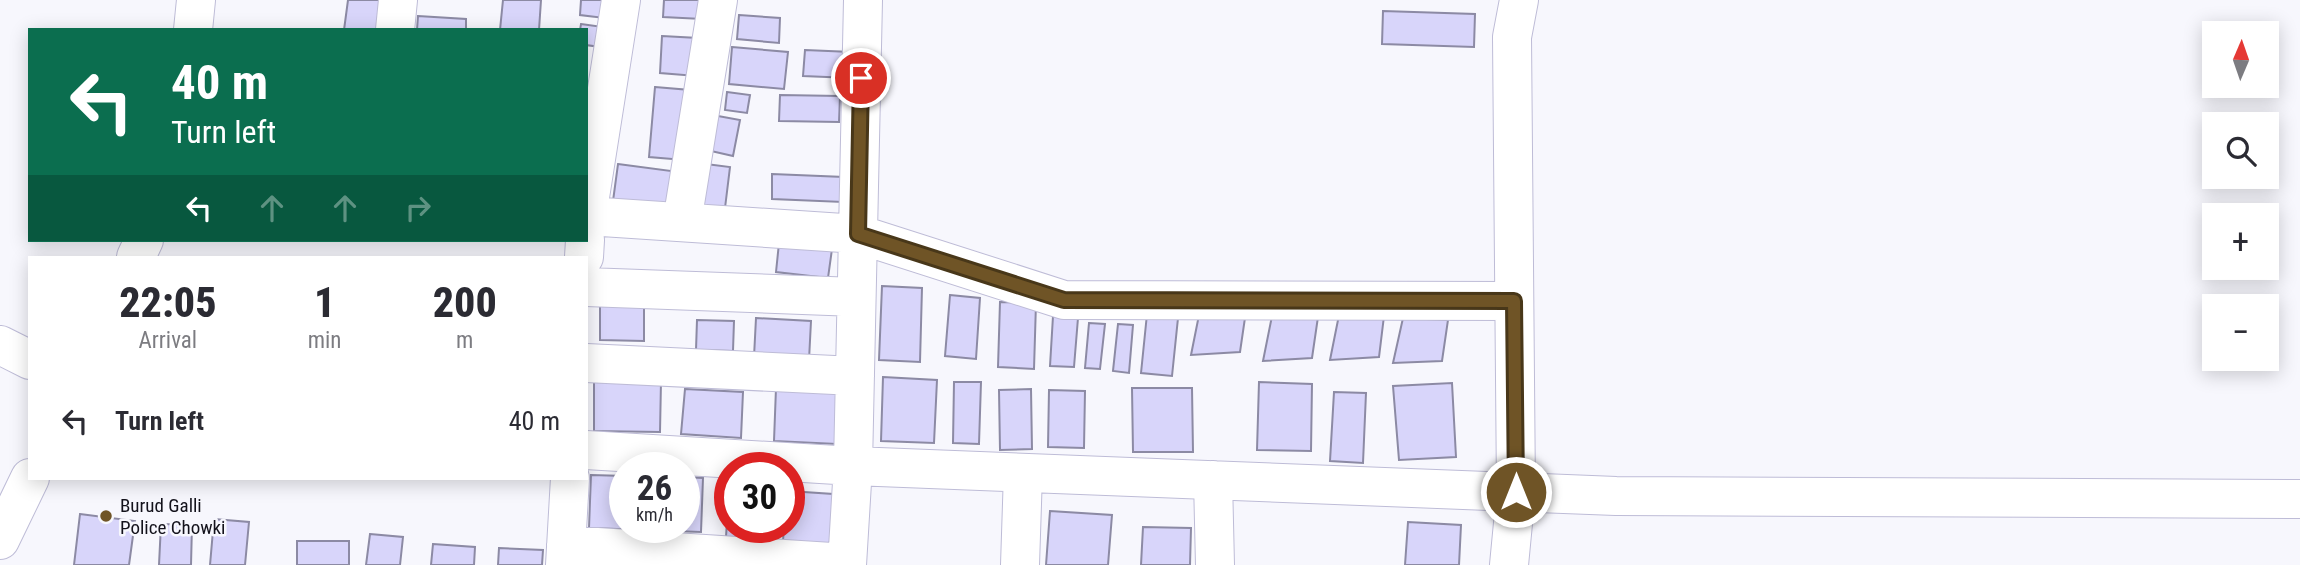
<!DOCTYPE html>
<meta charset="utf-8">
<style>
:root{--surface:#fff;--page:#f7f7f7;--text:#2b2b33;--muted:#7c7c81}
body{margin:0;font-family:"Roboto Condensed",sans-serif;background:var(--page);color:var(--text);height:100vh;display:flex;flex-direction:column;font-size:26px;white-space:nowrap}
*{box-sizing:border-box;margin:0}
p{font-size:23px;color:var(--muted)}
.icon{flex:none;width:38px;height:38px;fill:none;stroke:currentColor;stroke-width:2;stroke-linecap:round;stroke-linejoin:round}
.map{position:relative;flex:1;overflow:hidden}
.details{position:absolute;left:28px;top:256px;width:560px;height:224px;display:flex;flex-direction:column;background:var(--surface);border-radius:0px;box-shadow:0 4px 18px #0003}
.details>*{flex:none}
.hud{position:absolute;left:28px;top:28px;width:560px;height:214px;border-radius:0px;box-shadow:0 4px 18px #0003;background:#0b6e4f;color:#fff;overflow:hidden}
.needle{width:46px;rotate:2deg}
.fabs{position:absolute;left:2202px;top:21px;display:grid;gap:14px}
.fabs a{display:grid;place-items:center;width:77px;height:77px;border-radius:0px;background:var(--surface);box-shadow:0 4px 18px #0003;font-size:35px}
.speed{position:absolute;left:609px;top:452px;display:flex;gap:14px;font-size:35px;font-weight:700;text-align:center}
.speed>*{display:grid;place-content:center;width:91px;height:91px;border-radius:50%;background:var(--surface);box-shadow:0 4px 18px #0003;line-height:1}
.speed small{font-size:18px;font-weight:400}
.speed .limit{border:10px solid #d22;background:#fff;color:#111}
.pin{position:absolute;display:grid;place-items:center;width:60px;height:60px;color:#fff;margin:-30px;border:4px solid #fff;border-radius:50%;box-shadow:0 2px 7px #0007}
.me{position:absolute;width:77px;margin:-38px;rotate:0deg;stroke-linejoin:round;filter:drop-shadow(0 0 5px #0008)}
.turn{display:flex;align-items:center;gap:24px;height:147px;padding:0 28px;font-size:32px}
.turn .icon{width:91px;height:91px;stroke-width:2.5}
.turn b{display:block;font-size:49px;line-height:60px}
.lanes{display:flex;align-items:center;height:66px;padding:0 28px;background:#0003;justify-content:center;gap:35px;direction:ltr}
.lanes .off{opacity:.35}
.eta{display:flex;justify-content:space-evenly;align-items:center;height:119px;text-align:center}
.eta b{font-size:42px;font-weight:800;line-height:49px}
ul{padding:0;list-style:none}
li{display:flex;align-items:center;gap:21px;height:91px;padding:0 28px}
li div{flex:1}
li b{display:block;font-size:26px}
li em{font-style:normal}
.map>svg:first-child{display:block}
.building{fill:#d8d5fa;stroke:#8c8aa4;stroke-width:2}
.lines{fill:none;stroke-linecap:round;stroke-linejoin:round}
.minor-casing{stroke:#bebcd7;stroke-width:40}
.secondary-casing{stroke:#bebcd7;stroke-width:40}
.minor{stroke:#fff;stroke-width:38}
.secondary{stroke:#fff;stroke-width:38}
.route-casing{stroke:#483719;stroke-width:18}
.route{stroke:#6f5426;stroke-width:12}
.poi-dot{fill:#6f5426;stroke:#f7f7fd;stroke-width:2.5}
.labels{text-anchor:middle;stroke-width:5;stroke-linejoin:round;paint-order:stroke}
.poi-label{font-size:19px;fill:#13121b;stroke:#f7f7fd;text-anchor:start}
</style>
<div class="map">
<svg width="2300" height="565" viewBox="0 0 2300 565">
<rect width="100%" height="100%" fill="#f7f7fd"/>
<!-- building -->
<path class="building" d="M348,0H386V30H344Z
M503,0H541L539,30H500Z
M581,0H606L604,18L580,15Z
M664,0H703L702,19L663,17Z
M1383,11L1475,14L1474,47L1382,44Z
M739,15L780,18L779,43L737,39Z
M418,16L466,19V30H417Z
M581,24L603,27L601,47L586,45V30H580Z
M662,36L698,38L696,76L660,73Z
M732,47L788,52L784,89L729,84Z
M805,50L851,52L850,78L803,76Z
M655,87L690,90L684,160L649,157Z
M727,92L750,95L747,113L725,110Z
M780,95L840,96L839,122L779,121Z
M718,116L740,120L733,156L711,151Z
M618,164L679,172L674,210L613,201Z
M706,164L730,167L725,208L700,205Z
M772,174L844,177L843,202L772,199Z
M779,243L832,249L828,278L776,272Z
M882,286L922,288L920,362L879,360Z
M950,295L980,298L976,359L945,356Z
M1000,302L1036,303L1034,369L998,367Z
M600,304L644,305V341L600,340Z
M1200,310L1246,311L1240,352L1191,355Z
M1147,314L1178,318L1172,376L1141,373Z
M1339,315L1384,316L1379,357L1330,360Z
M1053,316L1078,318L1074,367L1050,366Z
M1272,316L1318,317L1312,358L1263,361Z
M756,318L811,321L809,360L754,357Z
M1403,318L1448,320L1442,361L1393,363Z
M697,320L734,321L733,351L696,350Z
M1089,323L1105,324L1100,369L1085,368Z
M1118,324L1133,325L1129,373L1113,371Z
M883,377L937,380L934,443L881,441Z
M594,380L661,381L660,432L594,431Z
M954,382H981L979,444L953,443Z
M1259,382L1312,384L1311,451L1257,450Z
M1452,383L1456,457L1399,460L1393,386Z
M776,388L840,391L837,444L774,441Z
M1132,388H1192L1193,452H1133Z
M685,389L743,392L741,438L681,434Z
M1031,389L1032,449L1000,450L999,390Z
M1049,390L1085,391L1084,448L1048,447Z
M1334,392L1366,393L1363,463L1330,461Z
M591,475L625,476V527H684V477L703,478L701,532L589,528Z
M729,488L730,527H771L770,538L726,537Z
M789,491L833,494L830,544L783,541L784,527H789Z
M1050,511L1112,515L1108,565H1046Z
M80,514L135,521L129,565H74Z
M214,519L249,522L245,565H210Z
M1408,522L1461,525L1459,565H1405Z
M161,524L192,525L191,565H159Z
M1143,527L1191,528L1190,565H1141Z
M370,534L403,537L400,565H366Z
M297,541H349V565H297Z
M433,544L475,547L474,565H431Z
M499,548L543,550L542,565H498Z"/>
<g class="lines">
<defs>
<path id="minor" d="M621,0L587,216L858,234L1064,300L1514,301
M395,30L398,0
M682,222L718,0
M584,257L585,240
M586,287L856,297
M0,345L30,360
M586,363L855,376
M586,450L853,466L863,0
M1213,480L1215,565
M566,545L847,563
M565,565L570,478
M847,565L853,466L1616,496L2300,499
M1020,565L1023,473
M1509,565L1516,492L1512,37L1519,0"/>
<path id="secondary" d="M193,30L196,0
M136,257L144,240
M0,540L30,478"/>
</defs>
<!-- minor casing -->
<use href="#minor" class="minor-casing"/>
<!-- secondary casing -->
<use href="#secondary" class="secondary-casing"/>
<!-- minor -->
<use href="#minor" class="minor"/>
<!-- secondary -->
<use href="#secondary" class="secondary"/>
</g>
<g class="lines">
<defs>
<path id="route" d="M861,78L858,234L1064,300L1514,301L1516,492"/>
</defs>
<!-- route casing -->
<use href="#route" class="route-casing"/>
<!-- route -->
<use href="#route" class="route"/>
</g>
<!-- markers -->
<circle class="poi-dot" cx="106" cy="516" r="7"/>
<g class="labels">
<!-- poi labels -->
<g class="poi-label">
<text x="120" y="512">Burud Galli<tspan x="120" dy="22">Police Chowki</tspan></text>
</g>
</g>
</svg>
<div class="fabs">
<a><svg class="needle" viewBox="-14 -14 28 28"><path d="M0-13l5 13h-10z" fill="#e53935"/><path d="M0 13l5-13h-10z" fill="#7c7c81"/></svg></a>
<a><svg class="icon" aria-label="search" viewBox="0 0 24 24"><circle cx="10" cy="10" r="6"/><path d="M15 15l6 6"/></svg></a>
<a>+</a>
<a>−</a>
</div>
<div class="speed"><div>26<small>km/h</small></div><div class="limit">30</div></div>
<div class="pin" style="left:861px;top:78px;background:#d93025"><svg class="icon" aria-label="arrive" viewBox="0 0 24 24"><path d="M6 21V4h12l-3 4 3 4H6"/></svg></div>
<svg class="me" style="left:1516px;top:492px" viewBox="-20 -20 40 40"><circle r="17" fill="#6f5426" stroke="#fff" stroke-width="3"/><path d="M0-11L8 9 0 5-8 9z" fill="#fff"/></svg>
<div class="hud">
<div class="turn"><svg class="icon" aria-label="left" viewBox="0 0 24 24"><path d="M17 20v-9H6M10 6l-5 5 5 5"/></svg><div><b>40 m</b>Turn left</div></div>
<div class="lanes"><svg class="icon" aria-label="left" viewBox="0 0 24 24"><path d="M17 20v-9H6M10 6l-5 5 5 5"/></svg><svg class="icon off" aria-label="ahead" viewBox="0 0 24 24"><path d="M12 20V5M6 11l6-6 6 6"/></svg><svg class="icon off" aria-label="ahead" viewBox="0 0 24 24"><path d="M12 20V5M6 11l6-6 6 6"/></svg><svg class="icon off" aria-label="right" viewBox="0 0 24 24"><path d="M7 20v-9h11M14 6l5 5-5 5"/></svg></div>
</div>
<section class="details">
<div class="eta">
<div><b>22:05</b><p>Arrival</p></div>
<div><b>1</b><p>min</p></div>
<div><b>200</b><p>m</p></div>
</div>
<ul>
<li><svg class="icon" aria-label="left" viewBox="0 0 24 24"><path d="M17 20v-9H6M10 6l-5 5 5 5"/></svg><div><b>Turn left</b></div><em>40 m</em></li>
</ul>
</section>
</div>
